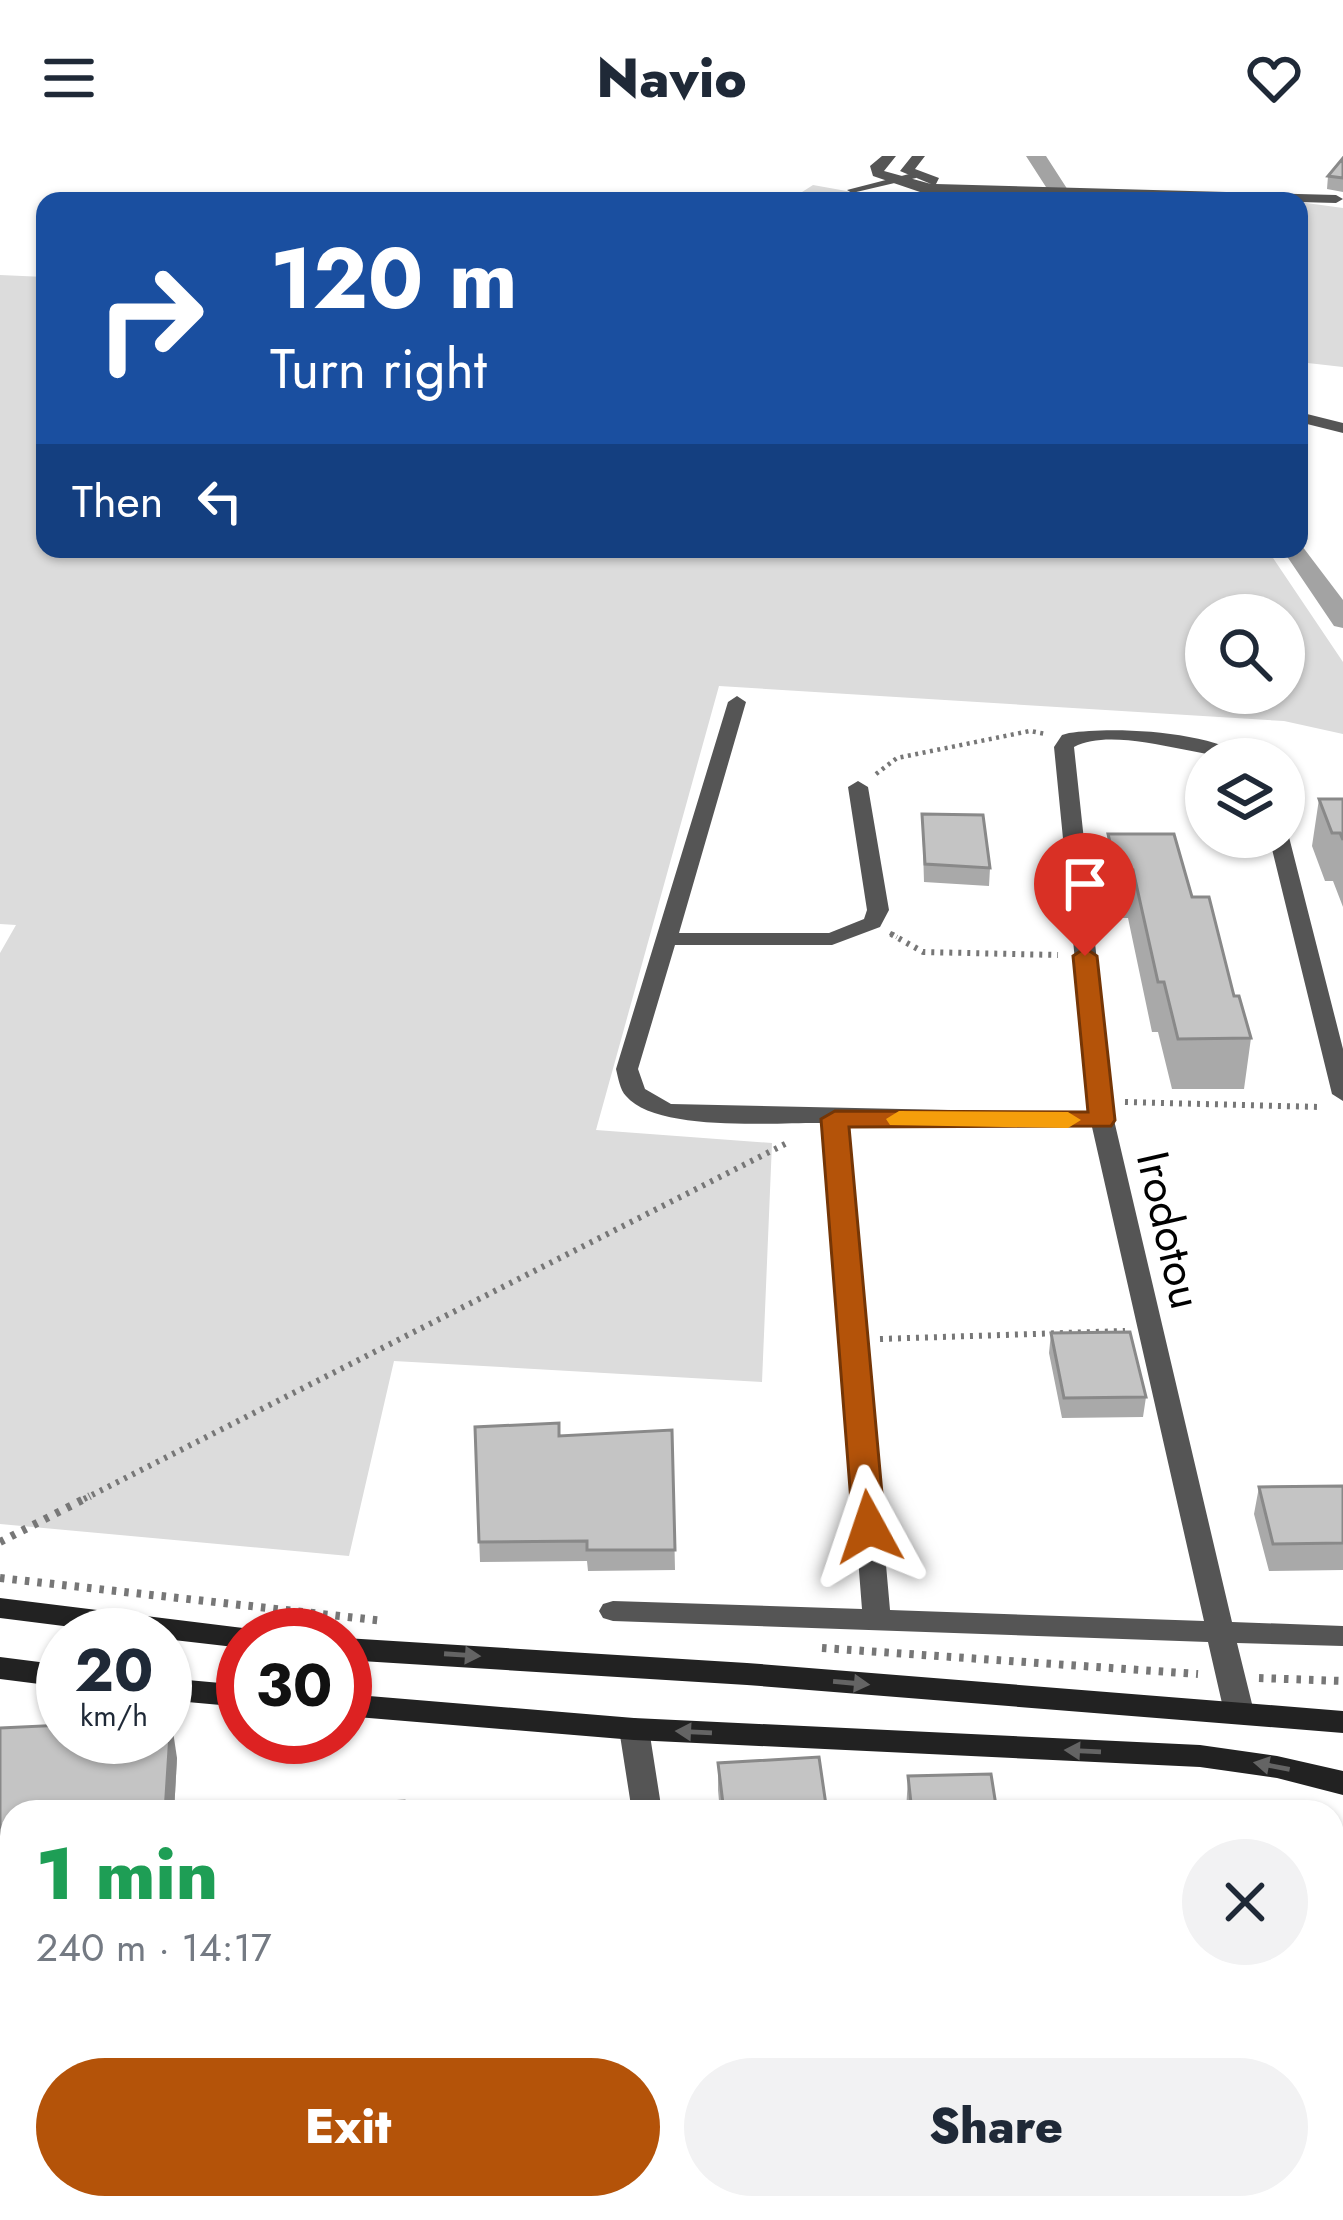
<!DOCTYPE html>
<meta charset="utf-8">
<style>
:root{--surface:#fff;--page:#f2f2f3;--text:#1f2937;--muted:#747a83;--accent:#b45309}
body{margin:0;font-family:Jost,sans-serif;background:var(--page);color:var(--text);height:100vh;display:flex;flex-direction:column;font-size:45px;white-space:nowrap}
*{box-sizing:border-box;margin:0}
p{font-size:39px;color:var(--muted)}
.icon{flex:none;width:66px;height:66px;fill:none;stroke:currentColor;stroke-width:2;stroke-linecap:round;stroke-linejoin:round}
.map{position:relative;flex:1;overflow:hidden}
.side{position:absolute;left:0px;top:1644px;width:1344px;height:420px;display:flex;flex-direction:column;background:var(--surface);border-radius:36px 36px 0 0;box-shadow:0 3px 9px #0004}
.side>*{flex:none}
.banner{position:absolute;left:36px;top:36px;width:1272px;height:366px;border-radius:24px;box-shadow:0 3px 9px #0004;background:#1a4fa0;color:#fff;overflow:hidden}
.controls{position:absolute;left:1185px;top:438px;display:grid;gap:24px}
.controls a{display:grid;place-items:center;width:120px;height:120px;border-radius:50%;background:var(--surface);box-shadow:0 3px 9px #0004;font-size:60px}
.speed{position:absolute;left:36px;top:1452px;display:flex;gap:24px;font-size:60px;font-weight:700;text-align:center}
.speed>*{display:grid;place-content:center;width:156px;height:156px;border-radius:50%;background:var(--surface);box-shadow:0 3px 9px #0004;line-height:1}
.speed small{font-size:30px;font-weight:400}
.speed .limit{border:18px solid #d22;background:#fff;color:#111}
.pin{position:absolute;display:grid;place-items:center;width:102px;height:102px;color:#fff;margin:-123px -51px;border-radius:50% 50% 50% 0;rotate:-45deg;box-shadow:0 0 12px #0007}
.pin .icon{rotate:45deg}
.me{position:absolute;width:132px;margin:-66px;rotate:355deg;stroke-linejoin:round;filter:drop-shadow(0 0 9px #0008)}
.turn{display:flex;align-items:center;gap:42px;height:252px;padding:0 36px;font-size:54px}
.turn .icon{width:156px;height:156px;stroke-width:2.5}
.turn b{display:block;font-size:84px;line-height:102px}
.then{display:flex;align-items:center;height:114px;padding:0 36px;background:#0003;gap:24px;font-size:45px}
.round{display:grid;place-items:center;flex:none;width:126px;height:126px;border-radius:63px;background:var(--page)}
.head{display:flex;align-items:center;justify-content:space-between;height:204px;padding:0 36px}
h1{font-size:72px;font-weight:800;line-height:90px;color:#1e9e55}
.cta{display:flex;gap:24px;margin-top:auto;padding:24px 36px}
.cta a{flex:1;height:138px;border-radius:72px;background:var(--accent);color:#fff;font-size:48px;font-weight:800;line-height:138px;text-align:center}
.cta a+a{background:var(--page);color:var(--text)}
header{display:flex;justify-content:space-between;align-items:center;height:156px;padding:0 36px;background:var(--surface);font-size:54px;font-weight:800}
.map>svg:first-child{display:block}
.green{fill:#dcdcdc;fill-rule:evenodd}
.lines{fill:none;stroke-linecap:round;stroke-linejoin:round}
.canal{fill:#a3a3a3;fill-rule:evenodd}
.path-far2{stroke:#777;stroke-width:4.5;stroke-dasharray:3 4.5;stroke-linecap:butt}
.path-far1{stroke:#777;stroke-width:6;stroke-dasharray:3 6;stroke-linecap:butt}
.path{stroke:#777;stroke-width:8;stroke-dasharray:4.5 8;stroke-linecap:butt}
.service{fill:#555;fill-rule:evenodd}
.minor{fill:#555;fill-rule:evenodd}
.secondary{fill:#222;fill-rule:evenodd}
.wall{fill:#a9a9a9}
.shaded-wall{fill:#898989}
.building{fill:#c4c4c4;stroke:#898989;stroke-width:3}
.oneway{fill:#646464}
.route{fill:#b45309;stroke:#753606;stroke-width:3}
.slow{fill:#f59e0b}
.labels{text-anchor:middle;stroke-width:9;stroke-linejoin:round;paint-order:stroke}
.street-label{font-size:45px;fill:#000;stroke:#fff}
</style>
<header><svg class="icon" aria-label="menu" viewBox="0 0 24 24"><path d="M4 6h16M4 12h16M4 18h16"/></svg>Navio<svg class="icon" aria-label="heart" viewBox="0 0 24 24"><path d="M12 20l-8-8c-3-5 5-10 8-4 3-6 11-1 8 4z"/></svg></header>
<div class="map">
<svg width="1343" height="2064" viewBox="0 0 1343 2064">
<rect width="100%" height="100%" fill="#fff"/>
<!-- green -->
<path class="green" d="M813,29L869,39L1033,45H788Z
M1299,46L1343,52V211L1299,206Z
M0,119L45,121V393H1267L1343,506V578L1284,565L719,530L596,974L772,987L762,1226L394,1205L349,1400L0,1368V797L16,769L0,768ZM1206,459H1284V537H1206Z"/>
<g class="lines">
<!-- canal -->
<path class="canal" d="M1026,0H1046L1075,45H1055Z
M1299,386L1343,444V472L1334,470L1282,393H1299Z"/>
<!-- path-far2 -->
<path class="path-far2" d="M876,618L897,602L1030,575L1046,578
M890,777L897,781"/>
<!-- path-far1 -->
<path class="path-far1" d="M891,778L923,796L1058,799
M1125,946L1321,951
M880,1183L1125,1175
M84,1343L789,986"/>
<!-- path -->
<path class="path" d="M0,1386L90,1340
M0,1422L384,1465
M822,1492L1198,1518
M1259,1522L1343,1525
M0,2022L12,2020
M1111,2052L1113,2064"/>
<!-- service -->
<path class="service" d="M913,17L916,18V22L852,37L847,34Z"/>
<!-- minor -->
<path class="minor" d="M882,0H896L884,15L931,28L900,15L912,0H925L915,13L939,22L936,28L1336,39L1343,43L1336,47L920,36L873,20L870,10Z
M1299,256L1343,267V277L1299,266Z
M737,540L746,546L679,777H829L864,763L867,754L848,631L858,625L868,631L889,754L880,771L832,789H675L638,913L645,933L671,948L1090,957L1054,591L1062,579L1069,577C1114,570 1213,575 1249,603C1200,603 1116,569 1074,591L1114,964L1232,1466L1343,1470V1490L1237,1487L1254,1556L1249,1564L1239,1567L1229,1564L1224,1556L1208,1486L613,1465L603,1462L599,1455L603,1448L613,1445L862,1453L824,967C778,966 657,977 626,940C620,934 618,921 616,913L728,546ZM847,967L1092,971L1204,1465L890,1454Z
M1284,676L1289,681L1343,893V945L1332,938L1269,681H1284Z
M634,1562L645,1565L649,1573L662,1656H632L619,1573L623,1565Z
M247,2052H281L283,2064H247Z
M695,2052H729L732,2064H696Z"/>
<!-- secondary -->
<path class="secondary" d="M0,1442L243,1472L256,1479H243V1492L165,1483V1479H135L0,1462Z
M345,1482L747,1507L1343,1555V1577L747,1529L345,1504Z
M0,1501L63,1509V1531L0,1523Z
M165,1522L243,1529V1551L165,1544Z
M345,1538L634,1562L1200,1589L1277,1600L1343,1615V1639L1277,1622L1200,1611L634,1584L345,1560Z"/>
</g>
<!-- wall -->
<path class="wall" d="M1343,2V36L1327,33L1328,20Z
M1319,643H1343V751L1333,725H1325L1312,690Z
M922,658L990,712L989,730L924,726Z
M1108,678L1192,741L1251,882L1244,933H1172L1158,876H1152L1128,762H1112L1103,726Z
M1051,1177L1146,1241L1143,1261L1062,1262L1049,1197Z
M475,1271L559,1280L672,1274L675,1414L588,1415L587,1405L480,1406Z
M1343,1330V1414L1269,1415L1254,1358L1259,1331Z
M0,1572L177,1602L174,1656H12V1719L0,1716Z
M718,1607L827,1656H720L718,1634Z
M908,1620L997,1656H906Z
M12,1842V1976L0,1977V1843Z
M327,2052H689V2064H328Z
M787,2052H957L960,2064H789Z"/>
<!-- shaded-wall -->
<path class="shaded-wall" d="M171,1562L177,1602L174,1656H165Z"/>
<!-- building -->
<path class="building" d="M1343,2V22L1328,20Z
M1319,643H1343V684L1340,677H1332Z
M922,658L983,659L990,712L925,708Z
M1108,678H1174L1192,741H1209L1234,840H1239L1251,882L1178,883L1164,826H1158L1133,714H1117Z
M1130,1176L1146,1241L1064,1242L1051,1177Z
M559,1267V1280L672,1274L675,1394H587V1385L479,1386L475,1271Z
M1343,1330V1387L1273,1388L1259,1331Z
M171,1562L165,1656H12V1682L0,1678V1572L63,1569V1581H165V1563Z
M819,1601L827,1656H724L718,1607Z
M991,1618L997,1656H912L908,1620Z
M404,1645V1656H302V1651Z
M12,1842V1935L0,1936V1843Z
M78,2052H211L212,2064H78Z
M327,2052H658L587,2064H328Z
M793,2052H957L960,2064H795Z"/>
<!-- one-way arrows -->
<defs><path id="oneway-solid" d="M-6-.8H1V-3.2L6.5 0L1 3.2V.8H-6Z" transform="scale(3)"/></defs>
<g class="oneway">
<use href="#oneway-solid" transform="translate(462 1499) rotate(4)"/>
<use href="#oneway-solid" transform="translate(851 1527) rotate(5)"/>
<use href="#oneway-solid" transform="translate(694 1576) rotate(-177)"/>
<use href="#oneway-solid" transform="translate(1083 1595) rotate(-177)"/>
<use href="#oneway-solid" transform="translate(1272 1610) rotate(-169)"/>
</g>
<!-- route -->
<path class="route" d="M1085,792L1097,800L1115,964L1111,970L849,971L885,1371L880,1379H858L853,1371L821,963L835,955L1088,956L1073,800Z"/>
<!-- slow -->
<path class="slow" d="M899,955L1068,956L1081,964L1068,972L890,969L886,963Z"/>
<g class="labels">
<!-- street labels -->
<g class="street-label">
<text transform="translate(1170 1074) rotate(77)" y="16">Irodotou</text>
</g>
</g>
</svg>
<div class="controls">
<a><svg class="icon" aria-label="search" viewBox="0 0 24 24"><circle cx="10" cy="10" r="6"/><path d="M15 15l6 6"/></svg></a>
<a><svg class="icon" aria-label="layers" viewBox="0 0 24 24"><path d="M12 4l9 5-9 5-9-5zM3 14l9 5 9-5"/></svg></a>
</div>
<div class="speed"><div>20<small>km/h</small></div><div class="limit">30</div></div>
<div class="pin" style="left:1085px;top:800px;background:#d93025"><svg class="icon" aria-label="arrive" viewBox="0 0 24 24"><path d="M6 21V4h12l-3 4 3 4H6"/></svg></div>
<svg class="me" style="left:869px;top:1371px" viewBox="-20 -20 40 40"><path d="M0-17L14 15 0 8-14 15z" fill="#b45309" stroke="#fff" stroke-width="4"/></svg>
<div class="banner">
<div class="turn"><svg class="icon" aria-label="right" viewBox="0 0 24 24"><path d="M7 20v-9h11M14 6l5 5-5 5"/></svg><div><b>120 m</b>Turn right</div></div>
<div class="then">Then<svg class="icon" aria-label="left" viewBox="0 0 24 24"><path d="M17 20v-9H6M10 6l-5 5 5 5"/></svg></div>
</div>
<section class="side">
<div class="head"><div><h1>1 min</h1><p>240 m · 14:17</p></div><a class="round"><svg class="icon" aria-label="close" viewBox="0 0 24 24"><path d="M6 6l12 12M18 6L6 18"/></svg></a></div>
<div class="cta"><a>Exit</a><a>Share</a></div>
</section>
</div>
